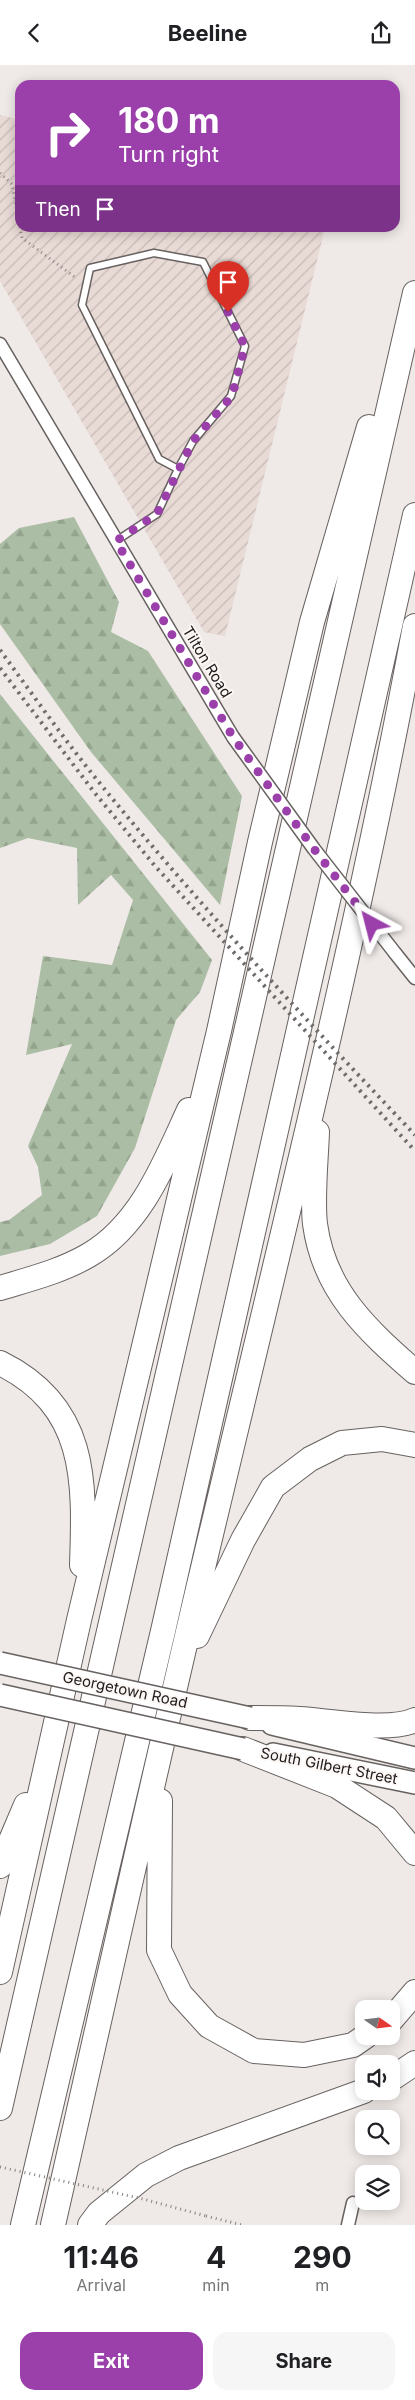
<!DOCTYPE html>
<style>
:root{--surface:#fff;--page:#f6f6f6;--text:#202124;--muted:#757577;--accent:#9b3faa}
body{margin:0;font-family:Inter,sans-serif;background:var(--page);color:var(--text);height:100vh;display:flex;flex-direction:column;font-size:19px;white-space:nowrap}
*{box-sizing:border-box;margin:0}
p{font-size:16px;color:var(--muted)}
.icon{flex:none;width:28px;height:28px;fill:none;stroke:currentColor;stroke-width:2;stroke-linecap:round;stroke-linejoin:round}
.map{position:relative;height:2160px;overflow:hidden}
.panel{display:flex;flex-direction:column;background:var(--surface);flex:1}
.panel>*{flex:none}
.top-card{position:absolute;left:15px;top:15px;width:385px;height:152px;border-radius:15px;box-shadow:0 2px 12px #0003;background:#9b3faa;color:#fff;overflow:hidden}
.needle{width:32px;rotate:104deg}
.controls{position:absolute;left:355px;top:1935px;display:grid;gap:10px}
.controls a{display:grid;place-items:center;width:45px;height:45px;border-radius:10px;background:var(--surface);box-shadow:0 2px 12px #0003;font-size:25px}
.pin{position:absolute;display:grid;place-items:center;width:42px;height:42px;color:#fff;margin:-51px -21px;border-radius:50% 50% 50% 0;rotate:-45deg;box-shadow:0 0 5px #0007}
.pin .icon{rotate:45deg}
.me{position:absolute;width:55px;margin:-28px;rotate:322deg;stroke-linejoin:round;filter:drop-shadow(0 0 4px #0008)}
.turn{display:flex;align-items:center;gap:18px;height:105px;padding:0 20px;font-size:22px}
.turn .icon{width:65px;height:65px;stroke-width:2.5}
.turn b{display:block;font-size:35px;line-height:42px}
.then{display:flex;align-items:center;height:48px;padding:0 20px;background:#0003;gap:10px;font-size:19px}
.eta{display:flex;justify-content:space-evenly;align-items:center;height:85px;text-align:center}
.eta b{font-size:30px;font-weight:700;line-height:35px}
.cta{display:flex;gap:10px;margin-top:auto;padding:10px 20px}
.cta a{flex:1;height:58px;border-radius:15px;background:var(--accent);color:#fff;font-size:20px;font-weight:700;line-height:58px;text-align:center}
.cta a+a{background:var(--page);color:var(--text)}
header{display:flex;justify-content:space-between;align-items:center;height:65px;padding:0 20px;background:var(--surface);font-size:22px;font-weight:700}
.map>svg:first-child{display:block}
.industrial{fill:url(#industrial-furrows)}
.forest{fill:url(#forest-firs)}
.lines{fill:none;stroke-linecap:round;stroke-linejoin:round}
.lane-casing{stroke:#676260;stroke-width:9}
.street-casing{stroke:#676260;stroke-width:15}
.primary-casing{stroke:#676260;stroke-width:24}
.highway-casing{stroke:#676260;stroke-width:26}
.path{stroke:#868281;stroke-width:3;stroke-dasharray:1 4;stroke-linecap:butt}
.lane{stroke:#fff;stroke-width:6}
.street{stroke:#fff;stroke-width:12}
.primary{stroke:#fff;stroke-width:21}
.highway{stroke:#fff;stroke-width:24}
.rail{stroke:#6f6c6b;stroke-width:4;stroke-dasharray:2.5 5;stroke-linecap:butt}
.street-bridge-casing{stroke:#676260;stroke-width:15;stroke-linecap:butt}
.primary-bridge-casing{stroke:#676260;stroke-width:24;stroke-linecap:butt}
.path-bridge{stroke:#868281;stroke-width:3;stroke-dasharray:1 4;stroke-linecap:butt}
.street-bridge{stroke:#fff;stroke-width:12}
.primary-bridge{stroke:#fff;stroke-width:21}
.route{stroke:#9b3faa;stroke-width:9;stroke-dasharray:0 16.2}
.labels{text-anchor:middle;stroke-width:4;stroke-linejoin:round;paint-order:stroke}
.street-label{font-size:15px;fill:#1d1b1b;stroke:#fcf6f4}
</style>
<header><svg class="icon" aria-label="back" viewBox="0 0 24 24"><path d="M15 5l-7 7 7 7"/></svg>Beeline<svg class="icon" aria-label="share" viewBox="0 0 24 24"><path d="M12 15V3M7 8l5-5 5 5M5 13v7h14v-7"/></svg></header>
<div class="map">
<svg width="415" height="2160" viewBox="0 0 415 2160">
<defs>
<pattern id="industrial-furrows" width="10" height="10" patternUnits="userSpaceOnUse" patternTransform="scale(1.25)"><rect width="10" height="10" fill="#e8dad5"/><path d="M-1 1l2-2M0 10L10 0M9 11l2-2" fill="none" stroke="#c7bab6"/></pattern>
<pattern id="forest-firs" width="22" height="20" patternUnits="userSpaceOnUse" patternTransform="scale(1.25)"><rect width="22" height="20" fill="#abbea5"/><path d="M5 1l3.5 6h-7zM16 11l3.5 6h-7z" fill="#93a38d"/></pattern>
</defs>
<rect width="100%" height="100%" fill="#efe9e7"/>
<!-- industrial -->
<path class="industrial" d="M0,50L20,55V162L325,163L225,571L204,567L0,216Z"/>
<!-- forest -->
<path class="forest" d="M74,452L119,537L111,567L148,586L242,731L220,840L91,687L0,559V479L19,463Z
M0,629L212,895L200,927L176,955L135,1083L97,1151L50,1179L0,1191V1157L9,1155L42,1130L38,1102L28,1081L72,979L26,990L43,891L112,900L133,835L111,810L78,840L77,783L28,773L0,783Z"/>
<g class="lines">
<defs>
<path id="lane" d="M116,476L157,449L178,404L159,394L82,240L90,203L154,188L203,197L245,281L231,331L193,376L178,404"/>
<path id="street" d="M0,279L233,672
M395,888L415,913
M348,2160L353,2138"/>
<path id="primary" d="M272,1659L415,1693
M273,1689L415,1718"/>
<path id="highway" d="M317,1067C316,1095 312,1132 315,1159C324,1226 367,1265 415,1307
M0,1223C30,1214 62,1206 89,1190C141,1160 165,1097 189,1045
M0,1298C87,1341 85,1414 82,1500
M197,1571L243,1475L273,1422L310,1394L342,1378L382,1374L415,1380
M250,1653C266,1653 283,1653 300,1654C330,1656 389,1667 415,1655
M243,1684L337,1721L386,1753L415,1788
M160,1736L159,1885L180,1929L209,1961L254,1986L304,1990L353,1980L366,1971
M0,1801L26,1740
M0,1907L79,1555L219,966L260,777L312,557L369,362
M391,1955L415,1927
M391,2014L415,1998
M0,2043L415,228
M23,2160L163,1566L415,450
M53,2160C106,1927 157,1694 213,1461C284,1162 359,863 415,561
M90,2160L99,2148L146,2110L179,2093L364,2026"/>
</defs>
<!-- lane casing -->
<use href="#lane" class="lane-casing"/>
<!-- street casing -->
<use href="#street" class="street-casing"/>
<!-- primary casing -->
<use href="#primary" class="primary-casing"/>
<!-- highway casing -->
<use href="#highway" class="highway-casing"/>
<!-- path -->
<path class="path" d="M0,108L12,119L22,173L76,213
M206,2151L242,2160"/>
<!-- lane -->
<use href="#lane" class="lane"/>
<!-- street -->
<use href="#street" class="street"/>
<!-- primary -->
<use href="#primary" class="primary"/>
<!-- highway -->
<use href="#highway" class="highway"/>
<!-- rail -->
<path class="rail" d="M0,585C33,630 66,677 102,721C201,842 308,957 415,1070
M0,603L94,727L155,801L415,1086"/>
<defs>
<path id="street-bridge" d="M233,672L314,784L395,888"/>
<path id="primary-bridge" d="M0,1598L250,1653
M0,1630L243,1684"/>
</defs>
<!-- street-bridge casing -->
<use href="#street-bridge" class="street-bridge-casing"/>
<!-- primary-bridge casing -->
<use href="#primary-bridge" class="primary-bridge-casing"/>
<!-- path-bridge -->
<path class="path-bridge" d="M0,2102L143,2134L206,2151"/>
<!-- street-bridge -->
<use href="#street-bridge" class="street-bridge"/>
<!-- primary-bridge -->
<use href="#primary-bridge" class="primary-bridge"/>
</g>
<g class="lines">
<!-- route -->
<path class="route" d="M228,247L245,281L232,331L193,376L157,449L116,476L233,672L314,784L372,859"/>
</g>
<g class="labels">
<!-- street labels -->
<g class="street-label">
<text transform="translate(207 597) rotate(59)" y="5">Tilton Road</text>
<text transform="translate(125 1625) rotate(12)" y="5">Georgetown Road</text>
<text transform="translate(329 1701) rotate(11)" y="5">South Gilbert Street</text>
</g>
</g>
</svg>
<div class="controls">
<a><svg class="needle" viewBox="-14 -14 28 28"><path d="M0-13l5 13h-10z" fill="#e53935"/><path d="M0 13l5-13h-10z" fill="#757577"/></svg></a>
<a><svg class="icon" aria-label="sound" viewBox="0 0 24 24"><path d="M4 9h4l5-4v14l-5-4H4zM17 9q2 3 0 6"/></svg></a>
<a><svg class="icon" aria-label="search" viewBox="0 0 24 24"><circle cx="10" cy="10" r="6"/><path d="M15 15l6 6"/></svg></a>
<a><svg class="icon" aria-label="layers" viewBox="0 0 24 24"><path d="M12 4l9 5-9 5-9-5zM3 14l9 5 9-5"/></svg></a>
</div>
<div class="pin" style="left:228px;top:247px;background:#d93025"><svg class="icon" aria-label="arrive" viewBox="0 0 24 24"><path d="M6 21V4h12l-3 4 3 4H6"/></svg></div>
<svg class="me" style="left:372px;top:859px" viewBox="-20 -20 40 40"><path d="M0-17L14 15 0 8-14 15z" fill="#9b3faa" stroke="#fff" stroke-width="4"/></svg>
<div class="top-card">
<div class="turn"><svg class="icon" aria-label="right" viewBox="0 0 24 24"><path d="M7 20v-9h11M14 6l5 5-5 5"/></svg><div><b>180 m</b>Turn right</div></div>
<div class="then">Then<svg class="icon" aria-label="arrive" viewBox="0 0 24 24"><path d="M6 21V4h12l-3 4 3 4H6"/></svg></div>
</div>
</div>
<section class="panel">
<div class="eta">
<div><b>11:46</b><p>Arrival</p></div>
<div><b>4</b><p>min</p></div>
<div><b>290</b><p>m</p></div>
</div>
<div class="cta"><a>Exit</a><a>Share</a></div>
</section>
